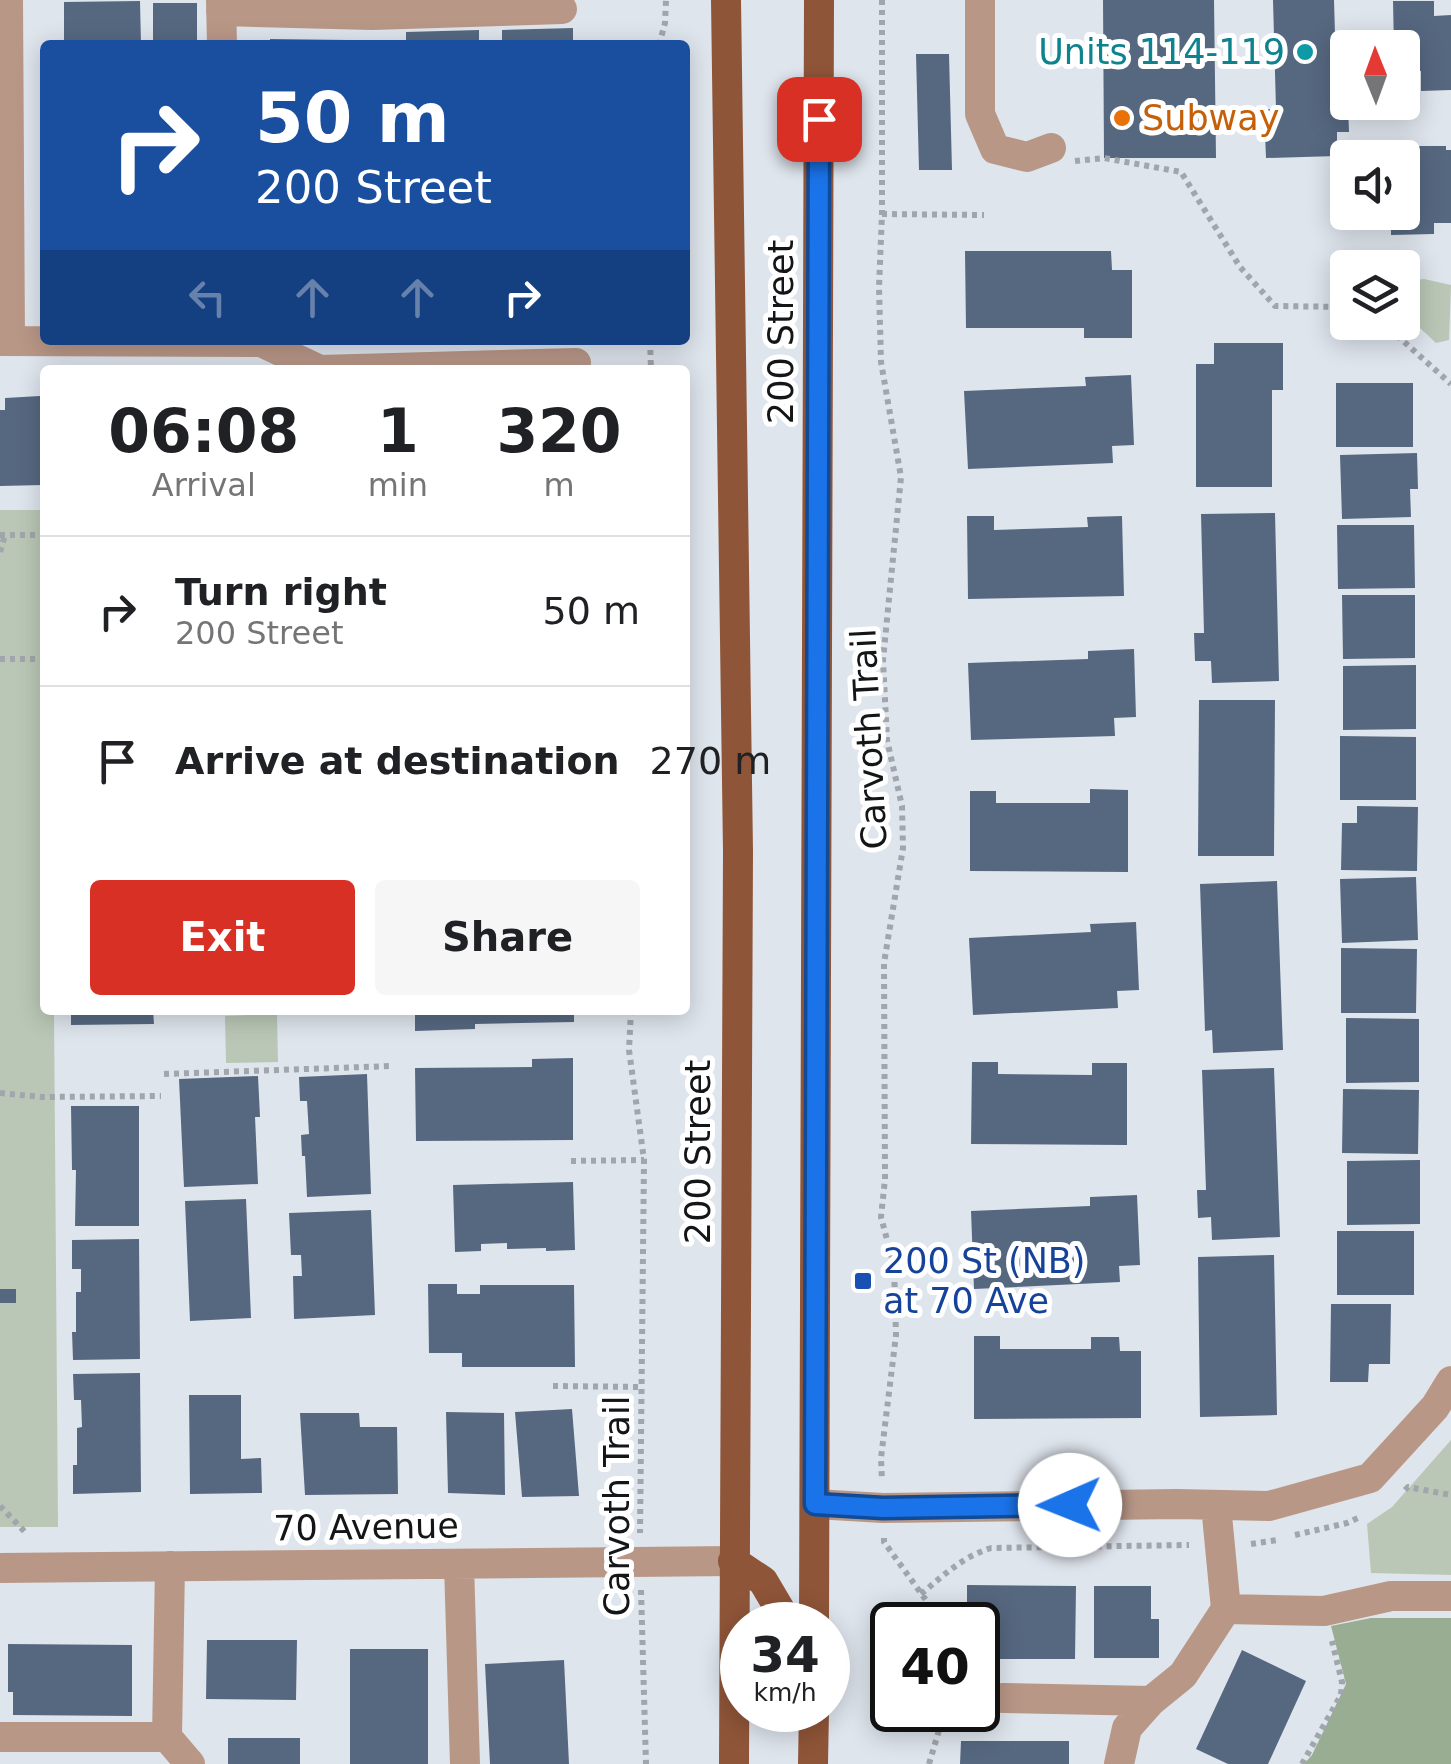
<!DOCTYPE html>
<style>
:root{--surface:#fff;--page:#f6f6f6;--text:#202124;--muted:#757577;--line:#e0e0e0;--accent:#d93025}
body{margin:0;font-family:"DejaVu Sans",sans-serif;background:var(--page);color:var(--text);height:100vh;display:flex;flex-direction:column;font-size:38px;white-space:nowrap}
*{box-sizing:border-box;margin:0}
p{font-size:32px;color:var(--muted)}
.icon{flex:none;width:55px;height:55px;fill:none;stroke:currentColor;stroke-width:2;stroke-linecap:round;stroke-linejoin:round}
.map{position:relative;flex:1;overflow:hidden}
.details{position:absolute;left:40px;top:365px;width:650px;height:650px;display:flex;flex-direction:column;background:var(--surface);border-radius:10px;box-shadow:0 5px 25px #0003}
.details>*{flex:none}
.top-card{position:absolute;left:40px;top:40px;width:650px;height:305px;border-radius:10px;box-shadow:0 5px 25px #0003;background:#1a4fa0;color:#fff;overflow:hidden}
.needle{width:65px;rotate:359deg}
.buttons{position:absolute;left:1330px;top:30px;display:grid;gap:20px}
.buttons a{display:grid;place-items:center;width:90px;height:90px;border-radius:10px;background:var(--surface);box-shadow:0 5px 25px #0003;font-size:50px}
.speed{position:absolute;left:720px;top:1602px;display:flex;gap:20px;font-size:50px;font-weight:700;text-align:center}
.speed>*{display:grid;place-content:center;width:130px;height:130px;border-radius:50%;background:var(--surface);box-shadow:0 5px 25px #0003;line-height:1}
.speed small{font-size:25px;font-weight:400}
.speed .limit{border:5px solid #111;border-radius:15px;background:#fff;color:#111}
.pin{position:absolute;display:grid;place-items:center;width:85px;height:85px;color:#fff;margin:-42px;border-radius:20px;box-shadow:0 5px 15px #0006}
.me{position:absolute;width:110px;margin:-55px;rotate:269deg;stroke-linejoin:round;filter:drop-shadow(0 0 8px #0008)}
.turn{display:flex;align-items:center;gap:35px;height:210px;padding:0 50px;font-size:45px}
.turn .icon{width:130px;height:130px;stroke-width:2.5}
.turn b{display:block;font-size:70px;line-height:85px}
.lanes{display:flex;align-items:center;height:95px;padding:0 50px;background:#0003;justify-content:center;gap:50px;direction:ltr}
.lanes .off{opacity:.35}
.eta{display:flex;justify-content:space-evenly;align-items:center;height:170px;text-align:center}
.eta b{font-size:60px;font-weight:700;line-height:70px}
.primary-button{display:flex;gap:20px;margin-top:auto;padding:20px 50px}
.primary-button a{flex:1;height:115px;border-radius:10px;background:var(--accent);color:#fff;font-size:40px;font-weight:700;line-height:115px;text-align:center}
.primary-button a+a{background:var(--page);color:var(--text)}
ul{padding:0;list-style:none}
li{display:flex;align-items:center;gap:30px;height:150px;padding:0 50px;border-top:2px solid var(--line)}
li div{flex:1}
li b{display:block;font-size:38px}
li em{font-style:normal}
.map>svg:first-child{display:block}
.green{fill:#bac7b6}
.forest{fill:#98ad92}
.building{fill:#566880}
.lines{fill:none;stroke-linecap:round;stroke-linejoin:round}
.path{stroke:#a1a5ac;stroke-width:6;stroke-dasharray:5 5;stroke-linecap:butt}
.minor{stroke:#b99787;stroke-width:30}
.major{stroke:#8f5538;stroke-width:30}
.route-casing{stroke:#114b97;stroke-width:25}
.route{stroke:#1a73e8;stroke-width:18}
.culture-dot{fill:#0f9aa8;stroke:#fff;stroke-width:4}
.food-dot{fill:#e8710a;stroke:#fff;stroke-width:4}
.transit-dot{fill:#1a4fb4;stroke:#fff;stroke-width:4}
.labels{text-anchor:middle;stroke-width:10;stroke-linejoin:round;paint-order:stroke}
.culture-label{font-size:35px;fill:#0d838f;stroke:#fff;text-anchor:end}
.food-label{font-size:35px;fill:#c56008;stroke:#fff;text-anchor:start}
.street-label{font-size:35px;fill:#131517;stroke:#fff}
.transit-label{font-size:35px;fill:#164399;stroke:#fff;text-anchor:start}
</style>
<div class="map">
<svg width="1451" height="1764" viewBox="0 0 1451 1764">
<rect width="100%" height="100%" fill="#dfe5ed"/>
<!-- green -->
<path class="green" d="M1424,279L1451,285L1449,340L1436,343L1403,312V285L1407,281Z
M0,510H45V1010H54L58,1527H0Z
M277,1014L278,1062L226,1063L225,1016Z
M1451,1440V1575L1371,1573L1367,1524L1392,1507Z"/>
<!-- forest -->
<path class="forest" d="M1371,1618H1451V1764H1304L1312,1755L1346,1684L1331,1626Z"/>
<!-- building -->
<path class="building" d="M1103,0H1214L1216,158H1104Z
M1273,0H1334L1337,105H1348L1349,132H1337V156L1266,158L1264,109H1276Z
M140,1L141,45H64V2Z
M1393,1H1434V16L1451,15V90L1421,91V71L1402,72V48H1394Z
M153,3H197V43H153Z
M573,28V45H502V30Z
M479,30V45H406V32Z
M270,39L348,40V45H270Z
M916,54H949L952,170H919Z
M1412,146H1446V150H1451V223H1434V234L1391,235V212H1402V166H1412Z
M965,251H1111L1112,270H1132V338H1084V328H966Z
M501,340H574V344H501Z
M1214,343H1283V390H1272V487H1196V364H1214Z
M1131,375L1134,445L1112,446L1113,463L968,469L964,391L1086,386L1085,377Z
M1336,383H1413V447H1336Z
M40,396L43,485L0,486V410H5V398Z
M1417,453L1418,489H1410L1411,517L1342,519L1340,455Z
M1275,513L1279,681L1212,683L1211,661H1195L1194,633H1204L1201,514Z
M967,516H994V530L1088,527L1087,517L1122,516L1124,596L968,599Z
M1337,525H1414L1415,588L1338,589Z
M1342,595H1415V658L1343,659Z
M1134,649L1136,717L1114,718L1115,736L971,740L968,663L1088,659V651Z
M1416,665V729L1343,730V666Z
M1199,700H1275L1274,856H1198Z
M1340,736L1416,737V800H1340Z
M1090,789L1128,790V872L970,871V791H996V803H1090Z
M1357,806L1418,807L1417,871L1341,870L1342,823H1357Z
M1416,877L1418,940L1342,943L1340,879Z
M1277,881L1283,1050L1213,1053L1212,1030L1205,1031L1200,884Z
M1136,922L1139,990L1117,991L1118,1008L973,1015L969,938L1091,932L1090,924Z
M1341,948L1417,949L1416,1013H1341Z
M71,1010H153L154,1024L71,1025Z
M304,1010H367V1015H304Z
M415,1010H574V1022L475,1024V1029L415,1031Z
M1346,1018L1419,1019V1082L1346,1083Z
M573,1058V1140L416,1141L415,1068L532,1067V1059Z
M972,1062H998V1074L1092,1075V1063H1127V1145L971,1144Z
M1274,1068L1280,1237L1212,1240L1211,1217L1198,1218L1197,1190H1206L1202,1070Z
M367,1074L371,1194L307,1197L305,1156H302L301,1135L309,1134L307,1101H300L299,1077Z
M258,1076L260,1117H255L258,1184L184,1187L179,1079Z
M1343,1089L1419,1090L1418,1154L1342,1153Z
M71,1106H139V1226H75L76,1170H72Z
M1420,1160V1224L1347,1225V1161Z
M573,1182L575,1250L546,1251V1248L507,1249V1243L481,1244V1251L455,1252L453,1185Z
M1137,1195L1140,1265L1119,1266L1120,1282L974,1289L971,1211L1090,1206V1197Z
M246,1199L251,1318L190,1321L185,1201Z
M371,1210L375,1315L294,1319L293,1276H302L301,1255H291L289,1213Z
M1337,1231H1414V1295H1337Z
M139,1239L140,1359L73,1360L72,1332H76V1292H81V1269H72V1240Z
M1274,1255L1277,1415L1200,1417L1198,1257Z
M428,1284H457V1294H480V1285H574L575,1367H462V1353H429Z
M0,1289H16V1303H0Z
M1331,1304H1391L1390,1364H1369L1368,1382H1330Z
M974,1336H1000V1349H1091V1337H1119L1120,1351H1141V1418L974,1419Z
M140,1373L141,1492L73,1494V1465H77V1428L82,1427L81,1400H74L73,1374Z
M189,1395H241V1459L261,1458L262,1493L190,1494Z
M572,1409L579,1496L522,1497L515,1412Z
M446,1412L504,1413L505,1495L448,1493Z
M300,1413H359L360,1427H397L398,1494L305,1495Z
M967,1585L1076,1586L1075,1659H978V1625H967Z
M1094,1586H1151V1619H1159V1658H1094Z
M207,1640H297L296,1700L206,1699Z
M8,1644L132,1645V1716L13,1715V1692H8Z
M350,1649H428V1764H350Z
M1242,1650L1306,1681L1268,1764H1228L1196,1749Z
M564,1660L569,1764H490L485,1664Z
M228,1738H300V1764H228Z
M961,1741H1069V1764H960Z"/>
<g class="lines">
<!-- path -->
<path class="path" d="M882,0V214L879,287L881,362L901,477L883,660L887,740L902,806L903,848L884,963L885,1179L881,1217L894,1266L896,1335L881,1458L882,1481
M659,45L665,23L666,0
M1075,161L1104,158L1181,172L1240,267L1275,306L1348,307
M882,214L984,215
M1382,322L1451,384
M650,340L651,370
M0,535H45
M0,552L5,535
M0,659H45
M631,1010L629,1050L644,1160L640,1533
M164,1074L392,1066
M0,1093L42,1097L161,1096
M571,1161L644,1160
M553,1386L642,1387
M1405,1490L1408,1487L1451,1495
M0,1506L26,1533
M1295,1535L1347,1523L1360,1517
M884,1538V1542L936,1614L939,1625
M1251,1544L1278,1540
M641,1590L646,1764
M921,1594C944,1575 962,1557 991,1548L1189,1545
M929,1764L945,1710
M1302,1764L1341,1695L1342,1682L1332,1641"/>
<!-- minor -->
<path class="minor" d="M8,0L10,341
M221,0L222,45
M980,0V114L995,149L1027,157L1051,148
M221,11L372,15L562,9
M0,341L261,342L320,370L576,363
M815,1504L883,1508L1177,1504L1269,1506L1370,1478L1435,1407L1451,1381
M1216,1505L1226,1609L1324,1611L1391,1596H1451
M459,1564L465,1764
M0,1568L733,1561
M1003,1698L1151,1701
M0,1737H167L170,1566
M167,1737L190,1764
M1119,1764L1127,1728L1151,1701L1183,1675L1226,1609"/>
<!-- major -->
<path class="major" d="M726,0L738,852L734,1764
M733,1561L763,1581L789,1625
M814,1625L819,0
M813,1764L814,1710"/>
</g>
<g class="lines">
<defs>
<path id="route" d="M819,119L815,1504L883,1508L1070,1505"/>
</defs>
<!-- route casing -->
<use href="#route" class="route-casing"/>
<!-- route -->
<use href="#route" class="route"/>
</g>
<!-- markers -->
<circle class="culture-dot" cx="1305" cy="52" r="10"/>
<circle class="food-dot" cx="1122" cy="118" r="10"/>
<rect class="transit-dot" x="853" y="1271" width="20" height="20" rx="5"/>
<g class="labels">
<!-- culture labels -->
<g class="culture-label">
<text x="1285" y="64">Units 114-119</text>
</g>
<!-- food labels -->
<g class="food-label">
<text x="1142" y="130">Subway</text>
</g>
<!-- street labels -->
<g class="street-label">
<text transform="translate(781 332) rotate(-90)" y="12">200 Street</text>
<text transform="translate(869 739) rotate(-93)" y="12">Carvoth Trail</text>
<text transform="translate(698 1152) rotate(-90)" y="12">200 Street</text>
<text transform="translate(617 1506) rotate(-90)" y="12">Carvoth Trail</text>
<text transform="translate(366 1527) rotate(-1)" y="12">70 Avenue</text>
</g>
<!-- transit labels -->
<g class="transit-label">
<text x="883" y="1273">200 St (NB)<tspan x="883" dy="40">at 70 Ave</tspan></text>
</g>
</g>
</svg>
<div class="buttons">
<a><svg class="needle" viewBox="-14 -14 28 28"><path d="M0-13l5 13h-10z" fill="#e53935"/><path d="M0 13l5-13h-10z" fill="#757577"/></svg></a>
<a><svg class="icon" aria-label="sound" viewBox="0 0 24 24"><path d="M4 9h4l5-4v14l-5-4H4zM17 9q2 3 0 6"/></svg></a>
<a><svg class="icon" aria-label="layers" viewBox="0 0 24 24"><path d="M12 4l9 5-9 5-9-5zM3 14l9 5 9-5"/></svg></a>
</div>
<div class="speed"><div>34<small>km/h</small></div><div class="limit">40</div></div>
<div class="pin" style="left:819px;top:119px;background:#d93025"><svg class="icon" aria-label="arrive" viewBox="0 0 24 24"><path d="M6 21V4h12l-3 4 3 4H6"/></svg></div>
<svg class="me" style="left:1070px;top:1505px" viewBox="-20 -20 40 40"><circle r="19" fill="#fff"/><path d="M0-13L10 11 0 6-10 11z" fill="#1a73e8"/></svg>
<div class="top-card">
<div class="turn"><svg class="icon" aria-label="right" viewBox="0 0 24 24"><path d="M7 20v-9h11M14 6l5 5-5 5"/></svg><div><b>50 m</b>200 Street</div></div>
<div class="lanes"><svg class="icon off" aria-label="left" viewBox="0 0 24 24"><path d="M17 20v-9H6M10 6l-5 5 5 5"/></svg><svg class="icon off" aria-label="ahead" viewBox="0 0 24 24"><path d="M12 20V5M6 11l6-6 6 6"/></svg><svg class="icon off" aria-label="ahead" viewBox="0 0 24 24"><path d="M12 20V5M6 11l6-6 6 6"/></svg><svg class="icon" aria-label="right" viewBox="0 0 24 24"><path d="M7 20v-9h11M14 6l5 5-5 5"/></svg></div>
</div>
<section class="details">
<div class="eta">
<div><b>06:08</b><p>Arrival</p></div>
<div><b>1</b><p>min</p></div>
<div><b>320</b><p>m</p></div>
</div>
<ul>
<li><svg class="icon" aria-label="right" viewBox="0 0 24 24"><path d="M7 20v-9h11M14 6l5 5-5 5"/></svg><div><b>Turn right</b><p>200 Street</p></div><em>50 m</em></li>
<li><svg class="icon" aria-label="arrive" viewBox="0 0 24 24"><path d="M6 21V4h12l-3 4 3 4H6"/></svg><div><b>Arrive at destination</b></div><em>270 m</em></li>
</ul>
<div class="primary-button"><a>Exit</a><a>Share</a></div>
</section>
</div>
